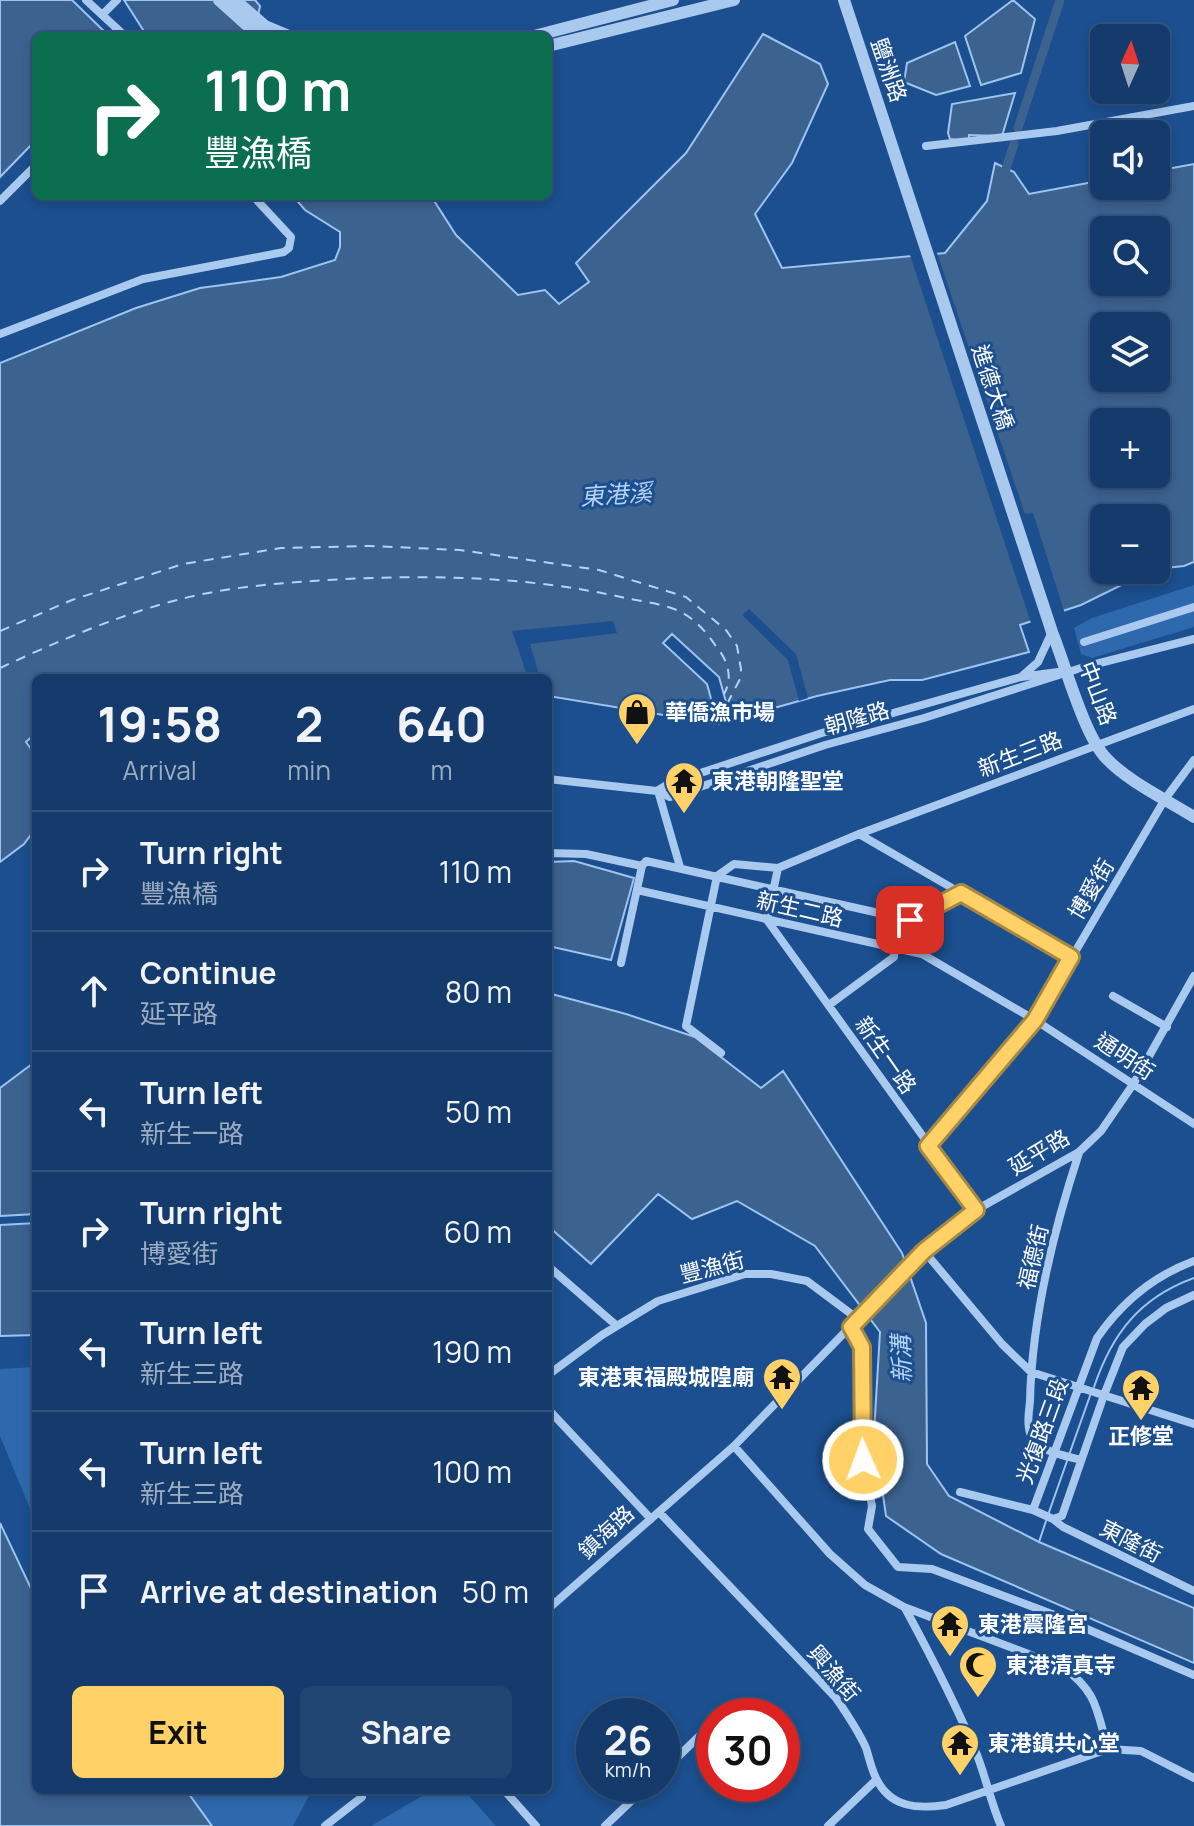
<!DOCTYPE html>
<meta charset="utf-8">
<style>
:root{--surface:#143b6b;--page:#214673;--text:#f1f3f6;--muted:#9dadc1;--line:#33557e;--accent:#ffd166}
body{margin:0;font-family:Manrope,"Noto Sans TC",sans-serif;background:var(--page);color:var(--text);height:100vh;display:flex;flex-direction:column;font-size:30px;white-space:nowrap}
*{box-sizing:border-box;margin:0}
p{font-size:26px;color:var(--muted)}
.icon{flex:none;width:44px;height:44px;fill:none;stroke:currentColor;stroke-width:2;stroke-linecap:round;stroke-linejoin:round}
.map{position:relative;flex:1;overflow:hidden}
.drawer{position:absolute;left:32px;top:674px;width:520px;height:1120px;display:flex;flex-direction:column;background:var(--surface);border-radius:12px;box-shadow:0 4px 12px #0003,0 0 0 2px var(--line)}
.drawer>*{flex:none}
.banner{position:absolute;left:32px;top:32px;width:520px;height:168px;border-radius:12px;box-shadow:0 4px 12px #0003,0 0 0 2px var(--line);background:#0b6e4f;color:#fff;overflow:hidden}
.needle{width:52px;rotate:3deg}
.tools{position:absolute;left:1090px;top:24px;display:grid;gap:16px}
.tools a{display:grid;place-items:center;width:80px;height:80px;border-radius:12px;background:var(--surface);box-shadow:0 4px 12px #0003,0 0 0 2px var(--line);font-size:40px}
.speed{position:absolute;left:576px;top:1698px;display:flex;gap:16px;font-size:40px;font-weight:700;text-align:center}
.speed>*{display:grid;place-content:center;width:104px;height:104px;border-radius:50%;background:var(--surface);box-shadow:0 4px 12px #0003,0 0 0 2px var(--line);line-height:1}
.speed small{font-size:20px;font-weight:400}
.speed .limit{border:12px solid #d22;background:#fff;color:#111}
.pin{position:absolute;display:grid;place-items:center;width:68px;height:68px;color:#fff;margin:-34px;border-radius:16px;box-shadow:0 4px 12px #0006}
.me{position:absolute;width:88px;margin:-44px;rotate:358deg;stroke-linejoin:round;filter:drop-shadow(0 0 6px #0008)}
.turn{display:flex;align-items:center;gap:28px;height:168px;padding:0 40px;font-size:36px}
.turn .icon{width:104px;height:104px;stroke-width:2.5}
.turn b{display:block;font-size:56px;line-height:68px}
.eta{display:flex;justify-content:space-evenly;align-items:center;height:136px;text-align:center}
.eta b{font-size:48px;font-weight:700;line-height:56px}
.button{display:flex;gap:16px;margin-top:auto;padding:16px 40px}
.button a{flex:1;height:92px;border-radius:12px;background:var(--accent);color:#111;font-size:32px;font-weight:700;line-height:92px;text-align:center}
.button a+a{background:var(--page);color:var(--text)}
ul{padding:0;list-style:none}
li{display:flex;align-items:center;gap:24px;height:120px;padding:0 40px;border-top:2px solid var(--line)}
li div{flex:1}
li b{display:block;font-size:30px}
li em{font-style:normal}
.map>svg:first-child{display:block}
.green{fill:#2e69ad}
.water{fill:#3c6290;stroke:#9cc4f0;stroke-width:2;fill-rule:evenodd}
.pier{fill:#1b4f8f}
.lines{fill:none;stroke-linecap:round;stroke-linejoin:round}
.stream{stroke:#9cc4f0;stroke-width:2}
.canal{stroke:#3c6290;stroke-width:9}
.ferry{stroke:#b5d3f5;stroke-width:2;stroke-dasharray:10 8;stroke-linecap:butt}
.minor{stroke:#a9c9ee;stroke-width:8}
.tertiary{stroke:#a9c9ee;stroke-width:12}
.route-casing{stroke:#a68842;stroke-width:20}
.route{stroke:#ffd166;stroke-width:14}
.labels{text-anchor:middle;stroke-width:6;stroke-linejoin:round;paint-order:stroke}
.street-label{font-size:22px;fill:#fff;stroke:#1b4f8f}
.poi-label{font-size:22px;font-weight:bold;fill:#fff;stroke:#1b4f8f;text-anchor:start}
.water-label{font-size:24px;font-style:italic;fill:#b5d3f5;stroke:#1b4f8f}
</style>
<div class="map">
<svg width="1194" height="1826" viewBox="0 0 1194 1826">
<rect width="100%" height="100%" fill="#1b4f8f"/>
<!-- green -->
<path class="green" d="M1194,585V627L1092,658L1081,654L1074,628L1092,618Z
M36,1367V1523L0,1436V1369Z
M186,1790H310L311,1792L293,1826H212Z
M432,1790H464L496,1826H371Z"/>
<!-- water -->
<path class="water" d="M0,0H72L109,36H36V140L0,177Z
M124,0H255L260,6L254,36H147Z
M1013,0L1035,19L1021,73L981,85L965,36Z
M763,34L820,64L828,84L792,163L755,214L782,268L945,253L987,201L995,163L1014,172L1029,194L1104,180V186H1156V171L1194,164V562L1184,566L1156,569V518H1104V570H1152L1081,605L1020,625L1029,652L922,680H890L817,696L731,720L719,677L672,634L663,643L707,684L718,724L548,696V678H36V733L26,742L36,756V828L24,844L0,862V363L136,308L200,288L281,277L335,260L340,247V232L305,210L293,196H431L456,235L518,295L545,290L559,304L589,282L576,263L686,153ZM1104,230H1156V282H1104ZM1104,326H1156V378H1104ZM1104,422H1156V474H1104Z
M955,42L970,86L936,95L904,82L907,63Z
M1015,93L1002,136L969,135V141L950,139L948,133L952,104Z
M574,861L634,878L611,960L548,946V862Z
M548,993L626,1014L695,1037L761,1088L783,1071L902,1253L926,1323L927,1464L949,1496L1039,1542L1194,1608V1663L941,1554L886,1516L874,1433L880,1332L815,1246L737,1201L692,1219L658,1194L591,1264L548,1226Z
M36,1061V1214L0,1216V1088Z
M36,1223V1335L0,1336V1225Z
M0,1523L36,1599V1790H186L212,1826H0Z"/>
<!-- pier -->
<path class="pier" d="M936,250L1025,514L1033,513L1065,614L1032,626L909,252Z
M749,609L796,654L808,698L799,701L788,660L742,615Z
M613,621L617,633L530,644L540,678H528L512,631Z"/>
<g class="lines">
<!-- stream -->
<path class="stream" d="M1094,1387C1112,1334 1139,1298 1194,1278
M1069,1455L1091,1393
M1048,1515L1067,1461
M1039,1542L1046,1521"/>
<!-- canal -->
<path class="canal" d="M1018,128L1060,0
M1003,178L1014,144"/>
<!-- ferry -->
<path class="ferry" d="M0,631L72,600L183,564L281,548L370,546L460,550L599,570L686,597L726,630L737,646L741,669L740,679L727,704
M0,668C56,642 121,614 181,599C223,588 270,584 313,581C415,574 521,575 621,597C638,601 658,603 674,609C695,617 706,632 718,649C728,661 733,679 724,694"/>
<!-- minor -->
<path class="minor" d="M86,0L125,36
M102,15L117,0
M926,146L1057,131L1194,106
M0,201L36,165
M0,334L143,279L284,252L289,248L291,237L253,196
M1084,642L1194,607
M1021,677L1038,662L1052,632
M548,779L657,791L670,797L825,745L924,718L1084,667L1194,639
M657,791L670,783L822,733L1021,677L1058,672
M658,791L680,867
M859,834L1071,957
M548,853L586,854L642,866L646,861L910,920L961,893
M778,868L767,920L976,1210
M637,890L922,954L1035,1020L1194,1124
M621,963L642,866
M1113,996L1167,1027
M829,1005L894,957L895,948
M721,1053L686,1026L717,876L734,864L778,868L859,834L1194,709
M928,1146L1035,1020L1165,799L1194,760
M1079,1153C1053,1232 1032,1317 1030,1401C1029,1412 1026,1427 1032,1437C1040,1452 1066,1456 1081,1460
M924,1251L1002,1344L1031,1372L1194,1424
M1194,1261C1153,1276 1122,1302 1097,1338L1033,1510L1053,1519L1062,1516L1104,1395L1123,1347L1145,1324L1166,1308L1194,1295
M548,1266L617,1326
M851,1327L862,1347L863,1460L872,1506L868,1529L898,1567L932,1569L1052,1614L1194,1675
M548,1375L602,1335L658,1301L745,1274H771L807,1281L858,1319
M548,1409L651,1519
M734,1446L830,1554L865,1585L904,1607L1063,1667C1098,1693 1096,1709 1108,1749
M960,1492L1033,1510
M659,1512L836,1698C847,1714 858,1730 866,1748C869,1757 871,1768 876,1778C890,1808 918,1809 946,1805L1108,1749L1141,1751L1194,1778
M1053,1519L1063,1527L1194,1591
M905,1608C931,1656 956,1704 977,1755C986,1778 991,1803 1001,1826
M548,1609L734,1446L924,1251L976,1210L1079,1152L1101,1131L1134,1083L1194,976
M720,1716L726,1711
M662,1772L714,1722
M504,1790L536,1826
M325,1826L362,1797L359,1790
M605,1826L649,1784
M828,1826L876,1780"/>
<!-- tertiary -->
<path class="tertiary" d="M219,0L259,36
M235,0L265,26L289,36
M844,0L1052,632C1065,664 1084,735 1106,758C1127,781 1167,800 1194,817
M534,36L673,0
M548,46L734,0"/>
</g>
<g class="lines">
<defs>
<path id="route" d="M863,1460L862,1347L851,1327L924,1251L976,1210L928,1146L1035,1020L1071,957L961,893L910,920"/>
</defs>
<!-- route casing -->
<use href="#route" class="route-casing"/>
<!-- route -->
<use href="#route" class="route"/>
</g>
<!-- icons -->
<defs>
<symbol id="shop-pin" viewBox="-11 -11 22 30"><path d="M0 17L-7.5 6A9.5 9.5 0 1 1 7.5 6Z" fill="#ffd166" stroke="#1b4f8f"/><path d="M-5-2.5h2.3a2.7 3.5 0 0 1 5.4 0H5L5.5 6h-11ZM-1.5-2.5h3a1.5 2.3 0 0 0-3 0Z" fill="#111"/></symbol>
<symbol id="temple-pin" viewBox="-11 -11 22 30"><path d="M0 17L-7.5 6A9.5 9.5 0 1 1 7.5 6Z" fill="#ffd166" stroke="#1b4f8f"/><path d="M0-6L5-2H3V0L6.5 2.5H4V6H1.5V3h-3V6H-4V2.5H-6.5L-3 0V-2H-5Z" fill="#111"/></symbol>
<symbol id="mosque-pin" viewBox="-11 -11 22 30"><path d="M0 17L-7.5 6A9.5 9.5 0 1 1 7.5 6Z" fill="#ffd166" stroke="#1b4f8f"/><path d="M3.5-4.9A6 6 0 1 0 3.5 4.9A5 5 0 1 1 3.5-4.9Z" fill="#111"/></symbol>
</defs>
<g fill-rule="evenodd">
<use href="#shop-pin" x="615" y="690" width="44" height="60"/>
<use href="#temple-pin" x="662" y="759" width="44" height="60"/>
<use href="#temple-pin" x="760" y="1355" width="44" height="60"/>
<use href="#temple-pin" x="1119" y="1366" width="44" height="60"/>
<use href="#temple-pin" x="928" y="1602" width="44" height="60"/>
<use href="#mosque-pin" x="956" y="1643" width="44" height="60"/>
<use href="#temple-pin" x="938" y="1721" width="44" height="60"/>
</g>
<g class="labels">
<!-- street labels -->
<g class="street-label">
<text transform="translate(889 70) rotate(71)" y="8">鹽洲路</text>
<text transform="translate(993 387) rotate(72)" y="8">進德大橋</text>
<text transform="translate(1098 693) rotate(69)" y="8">中山路</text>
<text transform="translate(857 718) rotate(-16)" y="8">朝隆路</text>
<text transform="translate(1020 754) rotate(-21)" y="8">新生三路</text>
<text transform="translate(1091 889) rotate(-59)" y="8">博愛街</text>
<text transform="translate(800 909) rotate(13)" y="8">新生二路</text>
<text transform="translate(886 1055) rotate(55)" y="8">新生一路</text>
<text transform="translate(1125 1056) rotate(33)" y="8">通明街</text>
<text transform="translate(1039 1152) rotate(-31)" y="8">延平路</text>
<text transform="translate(1033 1257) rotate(-77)" y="8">福德街</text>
<text transform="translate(712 1267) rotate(-14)" y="8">豐漁街</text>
<text transform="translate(1042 1431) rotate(-70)" y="8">光復路三段</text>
<text transform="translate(606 1532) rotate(-43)" y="8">鎮海路</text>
<text transform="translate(1131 1541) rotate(27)" y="8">東隆街</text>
<text transform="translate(834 1673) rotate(49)" y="8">興漁街</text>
</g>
<!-- poi labels -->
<g class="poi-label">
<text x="665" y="720">華僑漁市場</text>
<text x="712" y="789">東港朝隆聖堂</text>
<text x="754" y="1385" text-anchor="end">東港東福殿城隍廟</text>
<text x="1141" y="1444" text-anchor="middle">正修堂</text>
<text x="978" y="1632">東港震隆宮</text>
<text x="1006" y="1673">東港清真寺</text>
<text x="988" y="1751">東港鎮共心堂</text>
</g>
<!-- water labels -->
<g class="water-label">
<text transform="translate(616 495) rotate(-4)" y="8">東港溪</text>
<text transform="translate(902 1359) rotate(-92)" y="8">新溝</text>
</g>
</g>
</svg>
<div class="tools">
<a><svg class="needle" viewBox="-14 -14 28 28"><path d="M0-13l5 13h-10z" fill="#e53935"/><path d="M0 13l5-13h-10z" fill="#9dadc1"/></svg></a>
<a><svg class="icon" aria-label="sound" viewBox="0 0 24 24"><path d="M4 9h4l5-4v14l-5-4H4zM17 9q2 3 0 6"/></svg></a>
<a><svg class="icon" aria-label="search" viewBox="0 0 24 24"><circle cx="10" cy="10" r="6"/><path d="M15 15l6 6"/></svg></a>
<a><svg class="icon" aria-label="layers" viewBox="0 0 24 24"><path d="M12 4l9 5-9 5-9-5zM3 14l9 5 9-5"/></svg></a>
<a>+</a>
<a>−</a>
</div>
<div class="speed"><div>26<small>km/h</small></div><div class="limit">30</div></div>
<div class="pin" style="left:910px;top:920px;background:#d93025"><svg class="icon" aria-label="arrive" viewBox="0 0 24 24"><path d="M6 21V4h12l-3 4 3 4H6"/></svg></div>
<svg class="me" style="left:863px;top:1460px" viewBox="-20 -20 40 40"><circle r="17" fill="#ffd166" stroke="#fff" stroke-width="3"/><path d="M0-11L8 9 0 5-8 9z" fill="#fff"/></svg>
<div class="banner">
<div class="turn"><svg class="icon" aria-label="right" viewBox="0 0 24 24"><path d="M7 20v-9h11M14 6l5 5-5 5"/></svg><div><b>110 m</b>豐漁橋</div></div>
</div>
<section class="drawer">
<div class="eta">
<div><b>19:58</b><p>Arrival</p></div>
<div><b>2</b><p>min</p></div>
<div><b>640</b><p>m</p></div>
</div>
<ul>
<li><svg class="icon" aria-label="right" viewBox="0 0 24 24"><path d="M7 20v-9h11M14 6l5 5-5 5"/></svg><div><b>Turn right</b><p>豐漁橋</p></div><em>110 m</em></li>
<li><svg class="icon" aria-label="ahead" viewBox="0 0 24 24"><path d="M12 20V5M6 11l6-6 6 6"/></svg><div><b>Continue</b><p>延平路</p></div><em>80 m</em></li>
<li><svg class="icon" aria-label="left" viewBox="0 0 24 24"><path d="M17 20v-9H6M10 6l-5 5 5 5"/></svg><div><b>Turn left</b><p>新生一路</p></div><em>50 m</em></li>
<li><svg class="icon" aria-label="right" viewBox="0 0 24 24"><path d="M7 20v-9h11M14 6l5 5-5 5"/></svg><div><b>Turn right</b><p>博愛街</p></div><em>60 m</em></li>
<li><svg class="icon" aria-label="left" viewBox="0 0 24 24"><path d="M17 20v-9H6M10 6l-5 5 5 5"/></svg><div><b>Turn left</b><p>新生三路</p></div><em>190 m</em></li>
<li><svg class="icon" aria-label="left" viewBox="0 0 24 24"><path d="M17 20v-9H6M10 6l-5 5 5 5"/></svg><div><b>Turn left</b><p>新生三路</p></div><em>100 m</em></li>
<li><svg class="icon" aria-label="arrive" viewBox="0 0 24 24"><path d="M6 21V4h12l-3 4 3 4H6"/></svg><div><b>Arrive at destination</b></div><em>50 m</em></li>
</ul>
<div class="button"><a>Exit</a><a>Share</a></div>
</section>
</div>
